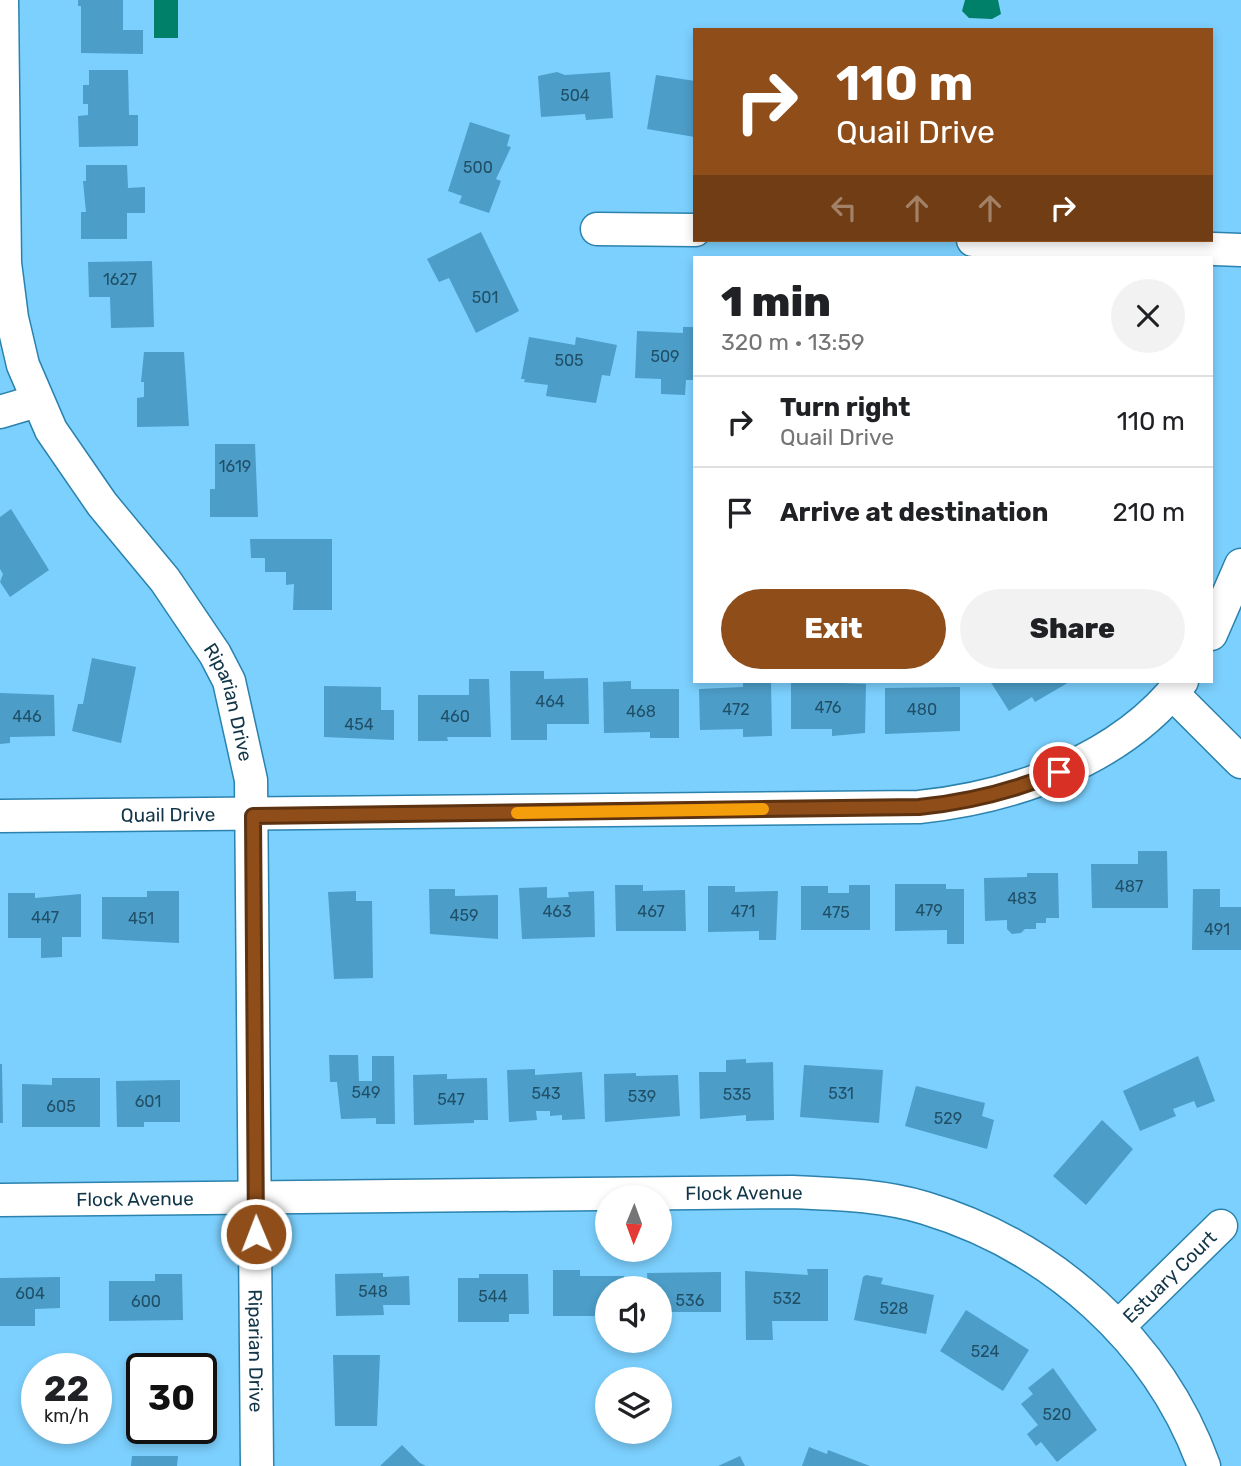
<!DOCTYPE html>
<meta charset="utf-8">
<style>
:root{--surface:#fff;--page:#f2f2f2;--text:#202124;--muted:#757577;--line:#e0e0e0;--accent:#8e4d19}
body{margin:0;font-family:Rubik,sans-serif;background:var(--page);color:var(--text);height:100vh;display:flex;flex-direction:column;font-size:26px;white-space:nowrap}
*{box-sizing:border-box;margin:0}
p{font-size:23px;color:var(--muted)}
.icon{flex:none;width:38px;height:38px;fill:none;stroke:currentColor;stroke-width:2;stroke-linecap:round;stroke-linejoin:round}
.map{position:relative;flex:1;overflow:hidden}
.side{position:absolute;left:693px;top:256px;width:520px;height:427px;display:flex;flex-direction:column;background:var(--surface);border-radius:0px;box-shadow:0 4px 10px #0003}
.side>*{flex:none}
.guide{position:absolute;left:693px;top:28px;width:520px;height:214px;border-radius:0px;box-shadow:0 4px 10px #0003;background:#8e4d19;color:#fff;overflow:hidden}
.needle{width:46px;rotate:181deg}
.tools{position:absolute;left:595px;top:1185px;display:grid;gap:14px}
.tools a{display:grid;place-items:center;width:77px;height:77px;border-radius:50%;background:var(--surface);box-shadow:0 4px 10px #0003;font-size:35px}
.speed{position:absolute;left:21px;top:1353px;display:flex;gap:14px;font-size:35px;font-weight:700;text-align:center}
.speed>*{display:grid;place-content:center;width:91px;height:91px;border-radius:50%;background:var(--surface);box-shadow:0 4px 10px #0003;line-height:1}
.speed small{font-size:18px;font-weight:400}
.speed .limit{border:4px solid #111;border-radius:10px;background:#fff;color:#111}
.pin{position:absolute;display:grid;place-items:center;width:60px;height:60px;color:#fff;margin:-30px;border:4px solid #fff;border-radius:50%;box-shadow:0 2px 7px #0007}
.me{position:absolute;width:77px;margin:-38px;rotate:359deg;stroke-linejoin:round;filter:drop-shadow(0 0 5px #0008)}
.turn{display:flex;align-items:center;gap:24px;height:147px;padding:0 28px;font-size:32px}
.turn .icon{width:91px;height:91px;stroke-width:2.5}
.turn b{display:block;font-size:49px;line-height:60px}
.lanes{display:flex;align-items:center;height:66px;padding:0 28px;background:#0003;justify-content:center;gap:35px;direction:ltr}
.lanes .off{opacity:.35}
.round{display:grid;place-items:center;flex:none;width:74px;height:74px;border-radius:37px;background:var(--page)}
.headline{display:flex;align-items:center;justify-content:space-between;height:119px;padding:0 28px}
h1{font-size:42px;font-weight:800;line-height:52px}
.cta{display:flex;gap:14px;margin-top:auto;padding:14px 28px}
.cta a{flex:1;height:80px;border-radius:42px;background:var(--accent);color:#fff;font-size:28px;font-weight:800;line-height:80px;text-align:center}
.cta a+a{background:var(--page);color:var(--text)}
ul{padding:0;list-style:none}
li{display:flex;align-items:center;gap:21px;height:91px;padding:0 28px;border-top:2px solid var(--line)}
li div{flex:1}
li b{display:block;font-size:26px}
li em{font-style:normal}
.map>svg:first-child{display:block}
.water{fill:#008069}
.building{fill:#4c9dc8}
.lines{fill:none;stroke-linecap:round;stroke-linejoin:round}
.street-casing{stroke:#2a82ad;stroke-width:35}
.street{stroke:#fff;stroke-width:32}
.route-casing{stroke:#5c3210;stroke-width:18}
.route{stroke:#8e4d19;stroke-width:12}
.slow{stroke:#f59e0b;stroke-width:12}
.labels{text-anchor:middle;stroke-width:6;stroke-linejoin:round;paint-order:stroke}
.number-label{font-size:16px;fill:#205068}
.street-label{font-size:19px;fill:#123648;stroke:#cbeafd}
</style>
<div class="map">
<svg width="1241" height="1466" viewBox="0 0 1241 1466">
<rect width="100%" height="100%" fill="#7cd0fe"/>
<!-- water -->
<path class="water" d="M154,0H178V38H154Z
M965,0H998L1001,14L992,19L969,18L962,11Z"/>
<!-- building -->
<path class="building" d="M78,0H123V30H143V54L81,53V6H78Z
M89,70H128L129,115H138V146L79,147L78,116L88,115V104H83V85H89Z
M557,72L565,75L610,72L613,118L586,120L585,114L541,117L538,76Z
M656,75L695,81V137L647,129Z
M470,122L510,135L507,146L511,147L496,179L501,181L489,213L459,203L462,196L448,191Z
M86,165H127L128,188L145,187V213H127V239H81V212H86L83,181H86Z
M481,232L519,311L476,333L449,278L439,282L427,259Z
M152,261L154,327L111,328L110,297H89L88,262Z
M683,327H695V380H686L685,395L661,394V379L635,378L637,331L683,333Z
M529,337L575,345L576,337L617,345L610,376L602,375L596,403L546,396L548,385L524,382L525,379H521Z
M144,352H184L189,426L137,427V398L144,397V382H141Z
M215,444H255L258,517H210V489H215Z
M11,509L49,570L10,597L0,582L3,574L0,569V517Z
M250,539H332V610H293L294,584L286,585V572H265V558H251Z
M92,658L136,667L121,743L72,731L78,704H83Z
M510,671H544V679L588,678L589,724H547V740H511Z
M469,679H489L491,737H447L448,741H418V695H469Z
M631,681V689H679V738H650V732L604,733L603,682Z
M743,681H771L772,736L743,737V729L700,730L699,689L743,687Z
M791,681L866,684L865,733L832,736V729H791Z
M990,681H1071L1035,702L1032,697L1009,711Z
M324,686L381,687V710H394V740L324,737Z
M960,687V731L885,734V688Z
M0,693L54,695L55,736L10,737V743L0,744Z
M1138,851H1167L1168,908H1092L1091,864H1138Z
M1027,873H1058L1059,918H1046V923H1036V929H1025L1021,933L1012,934L1007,929V920L985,921L984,878L1027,877Z
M895,884H946V889H964V944H947V930L895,931Z
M615,885H643V891L685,890L686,931H616Z
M849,885H870V930H801V886H828V893H849Z
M708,886H735V892L778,891L776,940H759V931L708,932Z
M547,887V898L569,897L568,892L594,891L595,937L522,939L519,888Z
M429,889H455V896L498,895V939L430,934Z
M1193,889H1220V907H1241V950H1192Z
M147,891H179V943L102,939V897H147Z
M356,891V901H372L373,978L334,979L328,892Z
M8,893H35V898L81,894V937H62V957L41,958V938H8Z
M329,1055H358L359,1081H372V1056H394L395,1124H376V1118L341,1119L337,1082H330Z
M1198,1056L1215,1101L1197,1108L1194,1101L1173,1109L1176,1116L1140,1131L1123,1091Z
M746,1059V1063L773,1062L774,1120L746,1121V1115L700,1119L699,1072H726V1060Z
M0,1064H2L3,1123H0Z
M804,1065L883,1070L879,1123L800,1117Z
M535,1069V1075L582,1072L585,1119L562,1120V1115L550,1116V1111H536L537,1120L509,1122L507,1070Z
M636,1073V1076L678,1075L680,1116L605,1122L604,1074Z
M447,1074V1079L487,1078L488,1120H474V1123L414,1125L413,1075Z
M52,1078H100V1127H22V1084L52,1085Z
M180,1080V1122H144V1127H117L116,1081Z
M916,1086L985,1103L982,1116L994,1120L987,1149L905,1126Z
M1102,1120L1133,1149L1086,1205L1053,1176Z
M807,1269H828V1321H772L773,1340H746L745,1271L808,1275Z
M553,1270H580V1276H624V1288H607V1321H604V1316H553Z
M721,1272V1312H660V1288H648L647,1273Z
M383,1273V1277L409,1276L410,1305H383L384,1315L336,1316L335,1274Z
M155,1274H182L183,1320L109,1321V1281H155Z
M479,1274H528L529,1314H509V1322H458V1278H479Z
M866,1275L883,1278L881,1284L934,1295L926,1334L854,1320L863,1277Z
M60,1277V1308L35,1309V1326H0V1278Z
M966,1310L1029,1350L1003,1391L940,1351Z
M333,1355H380L377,1426H335Z
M137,1361H177V1368H142V1428H182V1431H138Z
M1053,1368L1097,1430L1057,1462L1041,1442L1036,1446L1027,1434L1038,1425L1021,1404L1033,1394L1028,1388Z
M402,1445L420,1463L426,1466H380Z
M809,1447L827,1454L828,1450L870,1466H802Z
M132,1456H178L177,1466H131Z
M740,1456L745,1466H718Z"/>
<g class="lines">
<defs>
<g id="street">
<path id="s1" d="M2,0L5,263L12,318L23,365L51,430L102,504L165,580L215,654L229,681L251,780L257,1466"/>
<path d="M597,229L695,230"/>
<path d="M973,240L1241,250"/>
<path d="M0,412L37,401"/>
<path d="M1211,634L1241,565"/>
<path d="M1172,693L1241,762"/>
<path id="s2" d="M0,816L919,807C1015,797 1121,760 1182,681"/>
<path id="s3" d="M0,1200L793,1192C837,1194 882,1195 925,1208C1051,1246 1159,1341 1204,1466"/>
<path id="s4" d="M1118,1327L1221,1226"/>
</g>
</defs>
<!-- street casing -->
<use href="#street" class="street-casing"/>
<!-- street -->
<use href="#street" class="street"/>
</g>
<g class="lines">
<defs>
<path id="route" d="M256,1234L253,816L919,807C969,802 1013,791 1059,772"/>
</defs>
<!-- route casing -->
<use href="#route" class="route-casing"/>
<!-- route -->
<use href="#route" class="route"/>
<!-- slow -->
<path class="slow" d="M517,813L763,809"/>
</g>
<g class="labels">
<!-- number labels -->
<g class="number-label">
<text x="575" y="101">504</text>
<text x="478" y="173">500</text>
<text x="120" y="285">1627</text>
<text x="485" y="303">501</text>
<text x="665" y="362">509</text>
<text x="569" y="366">505</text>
<text x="235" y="472">1619</text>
<text x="550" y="707">464</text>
<text x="828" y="713">476</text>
<text x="736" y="715">472</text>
<text x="922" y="715">480</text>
<text x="641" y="717">468</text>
<text x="27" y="722">446</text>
<text x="455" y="722">460</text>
<text x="359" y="730">454</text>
<text x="1129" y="892">487</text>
<text x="1022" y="904">483</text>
<text x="929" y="916">479</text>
<text x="557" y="917">463</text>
<text x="651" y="917">467</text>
<text x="743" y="917">471</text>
<text x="836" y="918">475</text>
<text x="464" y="921">459</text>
<text x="45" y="923">447</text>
<text x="141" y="924">451</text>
<text x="1217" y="935">491</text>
<text x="366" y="1098">549</text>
<text x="546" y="1099">543</text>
<text x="841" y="1099">531</text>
<text x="737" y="1100">535</text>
<text x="642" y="1102">539</text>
<text x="451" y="1105">547</text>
<text x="148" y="1107">601</text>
<text x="61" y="1112">605</text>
<text x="948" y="1124">529</text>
<text x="373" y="1297">548</text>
<text x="30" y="1299">604</text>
<text x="493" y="1302">544</text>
<text x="787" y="1304">532</text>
<text x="690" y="1306">536</text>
<text x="146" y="1307">600</text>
<text x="894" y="1314">528</text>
<text x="985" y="1357">524</text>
<text x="1057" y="1420">520</text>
</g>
<!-- street labels -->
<g class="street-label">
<text dy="7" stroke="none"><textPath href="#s1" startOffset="766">Riparian Drive</textPath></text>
<text dy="7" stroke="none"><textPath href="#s2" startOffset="168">Quail Drive</textPath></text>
<text dy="7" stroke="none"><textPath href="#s3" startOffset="744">Flock Avenue</textPath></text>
<text dy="7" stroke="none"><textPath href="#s3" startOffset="135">Flock Avenue</textPath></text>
<text dy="7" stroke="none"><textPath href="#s4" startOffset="72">Estuary Court</textPath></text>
<text dy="7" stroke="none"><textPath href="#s1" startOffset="1418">Riparian Drive</textPath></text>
</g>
</g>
</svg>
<div class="tools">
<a><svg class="needle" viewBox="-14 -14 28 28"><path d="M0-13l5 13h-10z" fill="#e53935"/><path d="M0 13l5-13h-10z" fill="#757577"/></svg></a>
<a><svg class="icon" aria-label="sound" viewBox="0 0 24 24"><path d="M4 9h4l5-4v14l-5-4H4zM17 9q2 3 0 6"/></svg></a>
<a><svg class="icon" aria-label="layers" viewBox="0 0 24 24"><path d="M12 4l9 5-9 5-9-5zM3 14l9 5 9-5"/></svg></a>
</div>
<div class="speed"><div>22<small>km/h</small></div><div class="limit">30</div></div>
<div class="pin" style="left:1059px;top:772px;background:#d93025"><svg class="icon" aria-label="arrive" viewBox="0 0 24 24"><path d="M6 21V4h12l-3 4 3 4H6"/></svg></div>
<svg class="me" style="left:256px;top:1234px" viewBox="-20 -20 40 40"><circle r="17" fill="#8e4d19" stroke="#fff" stroke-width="3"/><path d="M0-11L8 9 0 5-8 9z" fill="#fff"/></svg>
<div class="guide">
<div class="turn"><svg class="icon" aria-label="right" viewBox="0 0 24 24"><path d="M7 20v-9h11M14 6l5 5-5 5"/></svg><div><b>110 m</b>Quail Drive</div></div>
<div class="lanes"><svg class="icon off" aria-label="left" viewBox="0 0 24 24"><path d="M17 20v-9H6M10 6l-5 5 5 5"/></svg><svg class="icon off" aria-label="ahead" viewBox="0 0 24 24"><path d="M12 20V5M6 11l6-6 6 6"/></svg><svg class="icon off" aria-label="ahead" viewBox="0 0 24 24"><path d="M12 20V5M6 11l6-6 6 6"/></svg><svg class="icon" aria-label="right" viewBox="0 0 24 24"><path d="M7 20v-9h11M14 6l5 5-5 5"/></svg></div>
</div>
<section class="side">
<div class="headline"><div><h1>1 min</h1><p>320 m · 13:59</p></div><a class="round"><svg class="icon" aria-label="close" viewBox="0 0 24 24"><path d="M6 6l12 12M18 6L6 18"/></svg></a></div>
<ul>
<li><svg class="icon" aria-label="right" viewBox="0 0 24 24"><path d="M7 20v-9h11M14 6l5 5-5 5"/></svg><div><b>Turn right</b><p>Quail Drive</p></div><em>110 m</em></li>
<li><svg class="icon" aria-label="arrive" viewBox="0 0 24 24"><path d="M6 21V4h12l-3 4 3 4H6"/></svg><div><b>Arrive at destination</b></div><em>210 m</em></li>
</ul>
<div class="cta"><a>Exit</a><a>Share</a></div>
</section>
</div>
